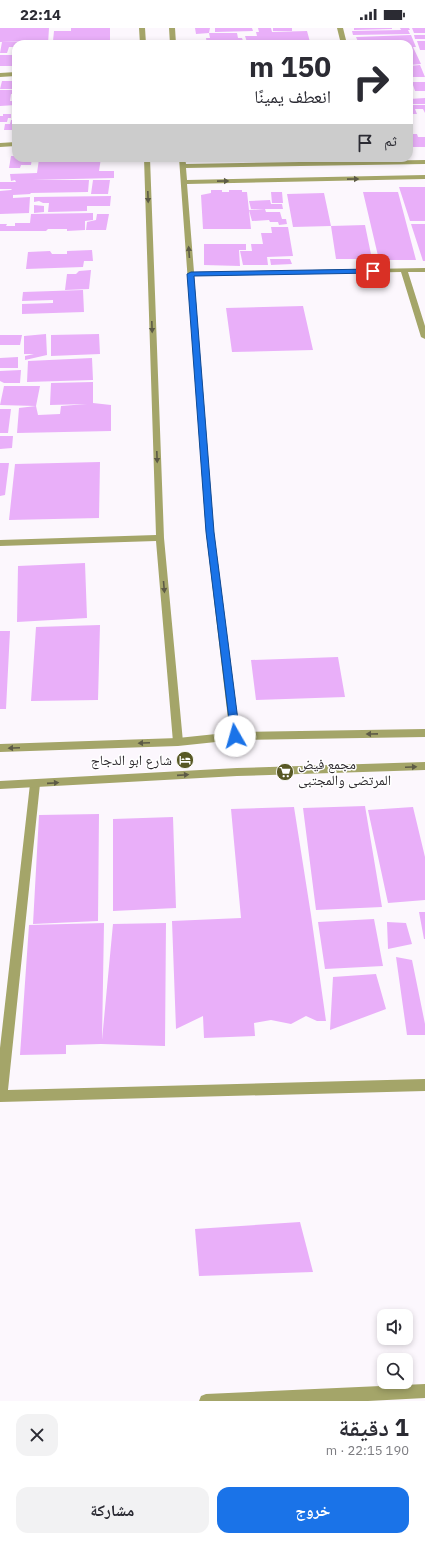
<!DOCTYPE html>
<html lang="ar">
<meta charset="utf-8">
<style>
:root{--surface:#fff;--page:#f2f2f3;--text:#2b2b33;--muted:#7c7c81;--accent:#1a73e8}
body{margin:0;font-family:"IBM Plex Sans","Noto Naskh Arabic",sans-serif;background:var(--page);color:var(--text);direction:rtl;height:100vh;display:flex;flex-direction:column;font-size:15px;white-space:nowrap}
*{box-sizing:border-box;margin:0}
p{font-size:13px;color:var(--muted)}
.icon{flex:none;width:22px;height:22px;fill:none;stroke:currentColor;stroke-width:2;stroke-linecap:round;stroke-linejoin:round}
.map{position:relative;height:1373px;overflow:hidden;direction:ltr}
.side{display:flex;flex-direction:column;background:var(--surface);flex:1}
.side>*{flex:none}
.guide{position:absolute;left:12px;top:12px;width:401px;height:122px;border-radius:12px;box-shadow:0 2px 6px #0003;direction:rtl;background:#fff;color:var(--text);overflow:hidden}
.buttons{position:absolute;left:377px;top:1281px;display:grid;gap:8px}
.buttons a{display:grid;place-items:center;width:36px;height:36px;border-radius:8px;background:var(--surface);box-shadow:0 2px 6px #0003;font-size:20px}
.pin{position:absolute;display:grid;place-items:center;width:34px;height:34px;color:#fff;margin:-17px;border-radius:8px;box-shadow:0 2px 6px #0006}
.me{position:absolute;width:44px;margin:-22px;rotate:353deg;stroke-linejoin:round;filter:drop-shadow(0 0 3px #0008)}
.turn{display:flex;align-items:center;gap:14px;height:84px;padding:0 16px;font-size:18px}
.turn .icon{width:52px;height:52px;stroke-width:2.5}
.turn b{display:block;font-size:28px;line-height:34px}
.then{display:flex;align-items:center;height:38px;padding:0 16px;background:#0003;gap:8px;font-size:15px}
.round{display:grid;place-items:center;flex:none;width:42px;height:42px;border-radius:12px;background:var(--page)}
.summary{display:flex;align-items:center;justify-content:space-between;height:68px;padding:0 16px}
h1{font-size:24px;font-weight:700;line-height:30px}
.primary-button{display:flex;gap:8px;margin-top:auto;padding:8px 16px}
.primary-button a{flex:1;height:46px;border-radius:12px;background:var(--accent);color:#fff;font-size:16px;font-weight:700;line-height:46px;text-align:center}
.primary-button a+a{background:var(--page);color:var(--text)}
.status{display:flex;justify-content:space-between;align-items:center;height:28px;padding:0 20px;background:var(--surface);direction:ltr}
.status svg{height:11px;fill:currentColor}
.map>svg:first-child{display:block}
.building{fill:#e9aff9}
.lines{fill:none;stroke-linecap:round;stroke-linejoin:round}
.minor{fill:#a4a569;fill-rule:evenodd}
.tertiary{fill:#a4a569;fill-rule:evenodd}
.oneway{fill:#5d5b46}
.route{fill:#1a73e8;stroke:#114b97}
.labels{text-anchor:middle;stroke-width:3;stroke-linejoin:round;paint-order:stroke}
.poi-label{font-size:14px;fill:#2e2a2f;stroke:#fff;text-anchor:end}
</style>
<div class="status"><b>22:14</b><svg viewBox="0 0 49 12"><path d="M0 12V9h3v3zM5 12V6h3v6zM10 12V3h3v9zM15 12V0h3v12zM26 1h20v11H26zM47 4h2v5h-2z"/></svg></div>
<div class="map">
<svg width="425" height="1373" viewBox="0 0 425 1373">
<rect width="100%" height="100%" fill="#fcf7fd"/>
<!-- building -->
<path class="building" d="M0,0H49L48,16H38V13L0,14Z
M71,0H110V12L53,13L54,3H71Z
M195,0H210L209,5L196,6Z
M215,0H252L253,3L215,4Z
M258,0H271L272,4L307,3L310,14L239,15V13H236L237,16H207L206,10H210L209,5H237L238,10H242L243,13L247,14L245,8H257L256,4H259Z
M273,0H292V3H273Z
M354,0H392V1L354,2Z
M400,0H409L410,2H408L410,6L353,7L352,3L401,2Z
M412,0H425V5H414Z
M411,7L416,19H413L421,36L409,37V16H359L356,9Z
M414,7H425V11H415Z
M417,13H425V22H420Z
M2,14H23V16H16V38H0V27H14L15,19H9L7,25H0Z
M72,14H94V16H72Z
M420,37L425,49H409V38Z
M2,53H13L12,61H0Z
M412,54H425V63H415Z
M0,62H14L13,66H16L15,70L12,71L13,66H11L10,73H16V77L0,78Z
M425,70V76H409V71Z
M409,77H425V85L423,81H415L417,86H410L411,90H409Z
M3,86H11V90H8L7,94H0V88H3Z
M11,92H16V102H4L5,96H10Z
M409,106H417L418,109H425V119H409Z
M11,128H16V130H32L31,137H21L20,140H9Z
M63,130H101L99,143H114V150L32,152H89L88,164L30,165L31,166L13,167V170L30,169L29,185L0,186V163L11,162L12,161H0V154H16L15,152L11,153L10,146L37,145L39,131Z
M93,152H110L108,166H91Z
M399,159H425V193H410Z
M211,162H222V164H229V162H242V164H247L251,201H203L201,167L211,165Z
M271,164H282L283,175H272Z
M363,164H398L416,232H379Z
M324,165L331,198L293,199L287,166Z
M111,168L110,178H87V183L48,184L49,175H43L39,173L34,174V169Z
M270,172L271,176H282L283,181H251L249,173Z
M34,177L44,178V184L34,185Z
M265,181L266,184H280L282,191H286L287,196L279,197L278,194H270L269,192L252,193L249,182Z
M93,185V192L85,193V202L67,203V201H48L46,203H0V196H7L6,198H15V195H30L31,186Z
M97,186H109L106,202H86L87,194L96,192Z
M411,196H425V233H423Z
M365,197L372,231H336L331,198Z
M271,199H288L293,228L267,229L268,237H243L240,223H252L251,216H263L261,205H272Z
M204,216H246V222H239L240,238L204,237Z
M92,222L93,233H84L83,239L26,241L28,224L50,223L52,226H67V223Z
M270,231H290L292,236L271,237Z
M91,242L89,261L65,262L67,246H76L79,243Z
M83,262L84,284L22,286V276L53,275V272L22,273L23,264Z
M303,278L313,322L232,324L226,280Z
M46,306L47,327L25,332V328L34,326H24V308Z
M99,306L100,326L51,328V307Z
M0,307H22L20,317H0Z
M18,329V340H0V330Z
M92,330L93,352L27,354L28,333Z
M21,342L20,355H4L0,353V343Z
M93,354V375L111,377V403L17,405L19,380L36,378L38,387L60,386L61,378L87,376L50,377L51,355Z
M4,358H40L36,378L0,377Z
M0,381H11L8,405H0Z
M0,408H13L12,420L0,421Z
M100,434L99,490L9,492L15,436Z
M0,435H9L5,467L0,468Z
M85,535L87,590L17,594L18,538Z
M100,597L98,672L31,673L36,599Z
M0,603H10L6,681H0Z
M338,629L345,669L256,672L251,632Z
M365,778L382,879L316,882L303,780Z
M294,779L311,887L326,993H317L306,988L291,996L271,992L254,995L255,1008L204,1010L203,988L176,1001L172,893L241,890L231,781Z
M413,779L425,829V872L388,875L368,782Z
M99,786L98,893L33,896L39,787Z
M173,789L176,880L113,883V791Z
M419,884H425V911H424Z
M374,891L383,938L325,941L318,894Z
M387,894L406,895L412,916L388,921Z
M104,895L102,1012L113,896L166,895L165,1018L101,1016L66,1017V1026L20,1027L29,897Z
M396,929L412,932L425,996V1007H407Z
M376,946L386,981L330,1002L333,949Z
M300,1194L313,1244L199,1248L195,1201Z"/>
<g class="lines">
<!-- minor -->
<path class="minor" d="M139,0H145L146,16H140Z
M169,0H175L176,16H170Z
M337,0H343L347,16H341Z
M16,44V48L0,49V45Z
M16,114V118L0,119V115Z
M144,130H150L164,510L183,714L182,717H174L173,714L156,513L0,518V512L156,507Z
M179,130H185L186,136L425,132V136L186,140L187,152L425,147V151L187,156L194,244L425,240V244H408L425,298V311L421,309L401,244L194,248L214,504L240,708L239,711H231L230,708L206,504Z
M35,752L39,753L40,756L8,1062L425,1051V1063L0,1074V1020L30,756L31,753Z
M425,1356V1370L368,1373H199L201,1368L206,1366Z"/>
<!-- tertiary -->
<path class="tertiary" d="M425,701V709L235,712L178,718L0,724V716L178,710L235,704Z
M425,734V742L237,748L0,761V753L237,740Z"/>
</g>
<!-- one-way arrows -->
<defs><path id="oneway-solid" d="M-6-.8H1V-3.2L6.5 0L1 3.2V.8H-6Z"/></defs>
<g class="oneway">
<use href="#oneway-solid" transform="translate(353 151) rotate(-1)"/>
<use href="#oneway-solid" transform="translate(223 153) rotate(-1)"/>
<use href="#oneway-solid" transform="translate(148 169) rotate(88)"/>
<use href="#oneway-solid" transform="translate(189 224) rotate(-94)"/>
<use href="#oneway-solid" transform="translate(152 299) rotate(88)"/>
<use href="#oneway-solid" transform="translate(157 429) rotate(88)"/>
<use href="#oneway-solid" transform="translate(164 559) rotate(85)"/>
<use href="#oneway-solid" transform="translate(372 706) rotate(179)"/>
<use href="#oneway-solid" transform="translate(144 715) rotate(178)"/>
<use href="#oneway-solid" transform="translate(14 720) rotate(178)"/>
<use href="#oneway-solid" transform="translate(411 739) rotate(-2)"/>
<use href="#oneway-solid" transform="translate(183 747) rotate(-4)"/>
<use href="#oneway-solid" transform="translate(53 755) rotate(-4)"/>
</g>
<!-- route -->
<path class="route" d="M373,241L376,243V245L194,248L214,504L240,708L235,712L231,708L206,504L187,246L191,244Z"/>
<!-- icons -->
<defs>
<symbol id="hotel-disc" viewBox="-11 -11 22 22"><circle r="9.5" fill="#585825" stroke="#fff"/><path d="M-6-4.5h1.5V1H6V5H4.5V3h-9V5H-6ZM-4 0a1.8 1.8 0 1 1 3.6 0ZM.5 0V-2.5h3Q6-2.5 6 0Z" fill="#fff"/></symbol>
<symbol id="supermarket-disc" viewBox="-11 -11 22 22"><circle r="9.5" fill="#585825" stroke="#fff"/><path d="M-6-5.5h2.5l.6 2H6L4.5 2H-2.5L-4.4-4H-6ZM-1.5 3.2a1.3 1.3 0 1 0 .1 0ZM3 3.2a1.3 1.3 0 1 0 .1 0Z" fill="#fff"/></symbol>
</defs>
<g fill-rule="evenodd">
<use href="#hotel-disc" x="175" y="722" width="20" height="20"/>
<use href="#supermarket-disc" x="275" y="734" width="20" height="20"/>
</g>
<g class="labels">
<!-- poi labels -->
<g class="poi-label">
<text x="172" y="737">شارع ابو الدجاج</text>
<text x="298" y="741" text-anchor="start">مجمع فيض<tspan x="298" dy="16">المرتضى والمجتبى</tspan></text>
</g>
</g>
</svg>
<div class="buttons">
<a><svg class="icon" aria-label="sound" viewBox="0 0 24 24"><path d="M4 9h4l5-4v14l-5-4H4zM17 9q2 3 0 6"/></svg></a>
<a><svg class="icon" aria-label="search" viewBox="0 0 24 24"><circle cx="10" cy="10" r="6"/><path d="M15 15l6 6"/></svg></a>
</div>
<div class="pin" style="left:373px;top:243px;background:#d93025"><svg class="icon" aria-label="arrive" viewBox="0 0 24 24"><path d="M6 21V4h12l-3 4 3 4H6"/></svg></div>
<svg class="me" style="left:235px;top:708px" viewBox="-20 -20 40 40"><circle r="19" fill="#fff"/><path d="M0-13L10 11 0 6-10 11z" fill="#1a73e8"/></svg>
<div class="guide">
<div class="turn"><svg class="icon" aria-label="right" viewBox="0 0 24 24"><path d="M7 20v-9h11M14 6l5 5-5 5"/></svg><div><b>150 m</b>انعطف يمينًا</div></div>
<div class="then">ثم<svg class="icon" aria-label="arrive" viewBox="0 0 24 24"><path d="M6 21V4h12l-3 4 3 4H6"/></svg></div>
</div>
</div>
<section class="side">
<div class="summary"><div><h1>1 دقيقة</h1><p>190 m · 22:15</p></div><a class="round"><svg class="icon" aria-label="close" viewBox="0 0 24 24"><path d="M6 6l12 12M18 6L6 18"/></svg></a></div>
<div class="primary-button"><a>خروج</a><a>مشاركة</a></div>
</section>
